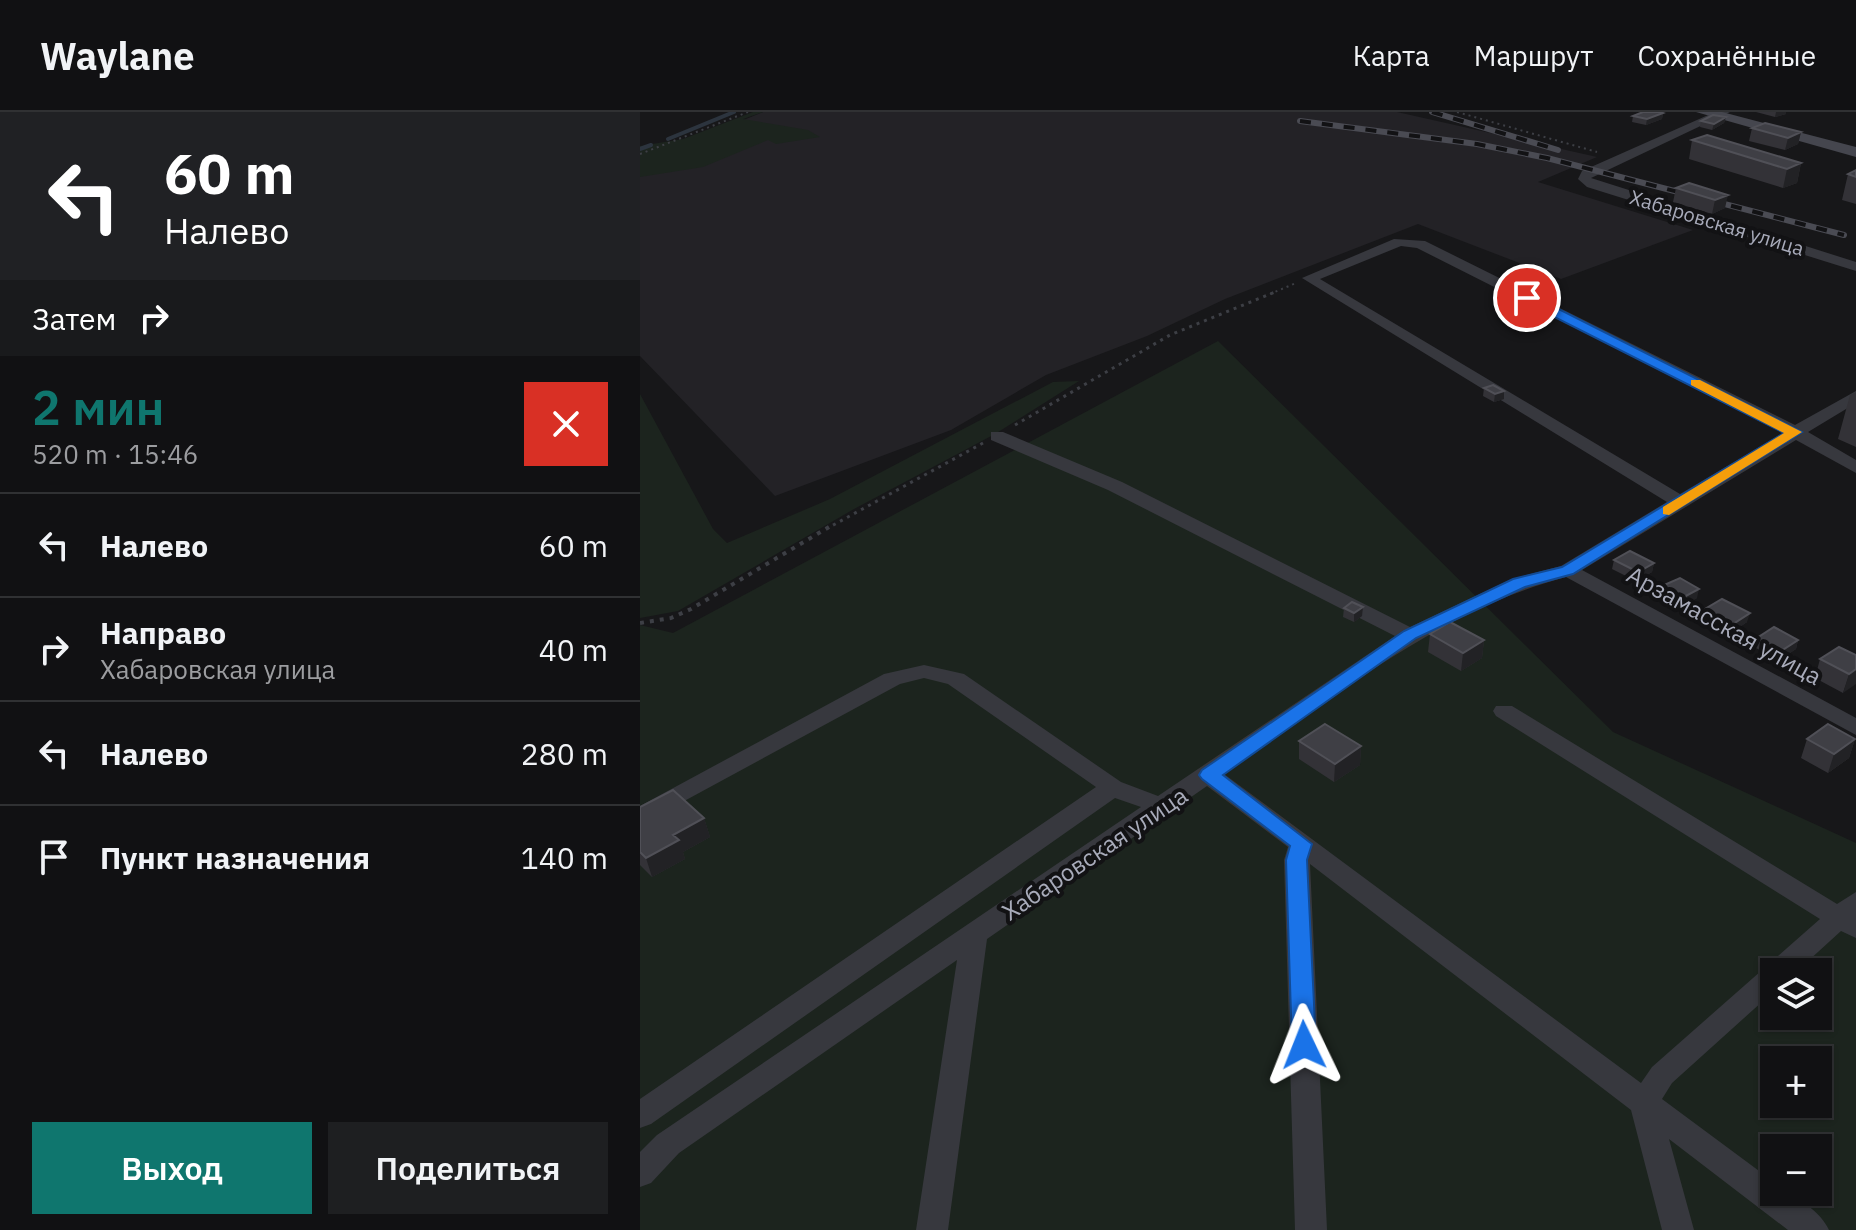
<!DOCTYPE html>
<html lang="ru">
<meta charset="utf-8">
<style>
:root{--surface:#111113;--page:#1e1f21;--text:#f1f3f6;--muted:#9c9da0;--line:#303133;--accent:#0f766e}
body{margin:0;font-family:"IBM Plex Sans",sans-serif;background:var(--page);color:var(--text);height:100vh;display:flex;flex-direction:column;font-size:30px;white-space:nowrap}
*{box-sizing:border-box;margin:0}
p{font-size:26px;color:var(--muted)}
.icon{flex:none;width:44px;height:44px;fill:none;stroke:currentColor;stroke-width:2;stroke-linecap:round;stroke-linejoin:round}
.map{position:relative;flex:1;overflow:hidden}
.details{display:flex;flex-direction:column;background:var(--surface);width:640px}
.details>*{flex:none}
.hud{background:#202124;color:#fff;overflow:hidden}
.tools{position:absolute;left:1120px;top:846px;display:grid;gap:16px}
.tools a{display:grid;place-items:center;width:72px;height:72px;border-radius:0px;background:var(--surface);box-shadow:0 2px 6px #0004,0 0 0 2px var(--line);font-size:40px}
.pin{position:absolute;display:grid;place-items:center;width:68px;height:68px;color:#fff;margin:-34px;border:4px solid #fff;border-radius:50%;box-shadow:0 2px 8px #0007}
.me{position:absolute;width:88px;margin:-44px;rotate:358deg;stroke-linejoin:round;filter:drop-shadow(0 0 6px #0008)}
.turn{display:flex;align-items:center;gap:28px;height:168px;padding:0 32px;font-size:36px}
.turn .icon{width:104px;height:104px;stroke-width:2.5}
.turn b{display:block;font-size:56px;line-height:68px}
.then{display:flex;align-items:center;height:76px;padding:0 32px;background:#0003;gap:16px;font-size:30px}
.round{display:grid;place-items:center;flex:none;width:84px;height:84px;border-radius:0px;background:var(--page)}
.head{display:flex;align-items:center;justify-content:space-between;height:136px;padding:0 32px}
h1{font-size:48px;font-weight:600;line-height:60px;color:var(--accent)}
.cta{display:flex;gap:16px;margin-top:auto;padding:16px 32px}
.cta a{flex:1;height:92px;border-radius:0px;background:var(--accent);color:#fff;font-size:32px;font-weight:600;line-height:92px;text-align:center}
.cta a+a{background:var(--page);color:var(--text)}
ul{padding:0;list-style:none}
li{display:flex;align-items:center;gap:24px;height:104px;padding:0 32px;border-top:2px solid var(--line)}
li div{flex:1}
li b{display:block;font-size:30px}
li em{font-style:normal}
header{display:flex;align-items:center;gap:48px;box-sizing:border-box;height:112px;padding:0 40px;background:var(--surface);border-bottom:2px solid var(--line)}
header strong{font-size:38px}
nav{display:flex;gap:44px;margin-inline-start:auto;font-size:28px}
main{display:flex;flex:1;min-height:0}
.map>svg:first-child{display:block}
.built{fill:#232226}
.green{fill:#1c241e;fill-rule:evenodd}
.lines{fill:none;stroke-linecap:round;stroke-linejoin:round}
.stream{stroke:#2c343e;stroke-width:4}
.path-far2{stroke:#3d3f45;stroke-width:2;stroke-dasharray:2 4;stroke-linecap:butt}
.path-far1{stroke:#3d3f45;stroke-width:3;stroke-dasharray:3 5;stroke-linecap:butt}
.path{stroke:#3d3f45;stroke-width:4;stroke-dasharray:4 6;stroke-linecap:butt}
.street{fill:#37383e;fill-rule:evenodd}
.secondary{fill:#45464e;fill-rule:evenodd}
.rail-casing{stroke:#4a4b53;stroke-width:6}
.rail{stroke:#121214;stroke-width:4;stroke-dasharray:11;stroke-linecap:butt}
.wall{fill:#333237}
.shaded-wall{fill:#222225}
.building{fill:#3f3f45;stroke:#505057;stroke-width:2}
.route{fill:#1a73e8;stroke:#114b97;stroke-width:2}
.slow{fill:#f59e0b}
.labels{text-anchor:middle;stroke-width:8;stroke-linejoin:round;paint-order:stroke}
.far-street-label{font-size:20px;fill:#a8abba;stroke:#121214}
.street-label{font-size:24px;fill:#a8abba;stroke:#121214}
</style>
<header>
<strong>Waylane</strong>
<nav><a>Карта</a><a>Маршрут</a><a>Сохранённые</a></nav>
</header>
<main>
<section class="details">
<div class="hud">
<div class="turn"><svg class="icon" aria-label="left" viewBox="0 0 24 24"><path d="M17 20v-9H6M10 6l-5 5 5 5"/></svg><div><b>60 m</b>Налево</div></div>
<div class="then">Затем<svg class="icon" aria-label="right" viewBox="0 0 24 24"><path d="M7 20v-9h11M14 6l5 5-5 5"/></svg></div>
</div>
<div class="head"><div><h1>2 мин</h1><p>520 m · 15:46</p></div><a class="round" style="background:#d93025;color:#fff"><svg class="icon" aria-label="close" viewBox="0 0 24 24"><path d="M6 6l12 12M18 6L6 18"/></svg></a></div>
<ul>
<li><svg class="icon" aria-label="left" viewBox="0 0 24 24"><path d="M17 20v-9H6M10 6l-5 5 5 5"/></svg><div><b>Налево</b></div><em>60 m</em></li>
<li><svg class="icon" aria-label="right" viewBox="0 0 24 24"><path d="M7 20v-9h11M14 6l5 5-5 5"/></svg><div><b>Направо</b><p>Хабаровская улица</p></div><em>40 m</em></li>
<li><svg class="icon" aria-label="left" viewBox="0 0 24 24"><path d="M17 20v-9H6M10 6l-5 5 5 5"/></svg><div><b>Налево</b></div><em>280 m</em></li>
<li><svg class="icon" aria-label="arrive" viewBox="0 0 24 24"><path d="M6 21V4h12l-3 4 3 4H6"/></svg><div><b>Пункт назначения</b></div><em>140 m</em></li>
</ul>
<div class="cta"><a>Выход</a><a>Поделиться</a></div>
</section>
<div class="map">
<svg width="1216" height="1118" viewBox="0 0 1216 1118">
<rect width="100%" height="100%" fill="#171719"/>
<!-- built -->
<path class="built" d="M123,0H757L957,45L898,70L1053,118L921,167L778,112L585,187L507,224L406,263L311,318L135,384L0,244V51Z"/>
<!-- green -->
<path class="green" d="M113,0H123L103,7L168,18L180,25L136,32L128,28L63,55L0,65V34L43,27Z
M578,229L973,620L1216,731V1118H0V513L33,521ZM1134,860H1178V904H1134ZM1134,948H1178V992H1134ZM1134,1036H1178V1080H1134Z
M439,269L355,322L214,397L38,499L0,506V282L73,417L87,431L190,387L413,270Z"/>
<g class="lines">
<!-- stream -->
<path class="stream" d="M28,27L94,0
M0,37L11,33"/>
<!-- path-far2 -->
<path class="path-far2" d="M817,0L957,40
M0,42L108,0
M630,182L656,171"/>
<!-- path-far1 -->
<path class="path-far1" d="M375,313L530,223L635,180
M186,417L343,331"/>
<!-- path -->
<path class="path" d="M0,511L31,506L51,497L189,415"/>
<!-- street -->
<path class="street" d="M1075,0H1090L951,66L1216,150V159L947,75L938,67L942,59Z
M754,127L785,129L1155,313L1216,279V291L1168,320L1216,348V361L1156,328L942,458L1216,606V623L926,465C797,499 691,588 584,662L1001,971L1012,955L1180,807L856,604L853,599L856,594H872L1197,792L1216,780V826L1201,819L1156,860H1134V879L1032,971L1022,987L1134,1070V1080C1154,1080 1181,1100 1189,1118H1148L1029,1027L1054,1118H1022L991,998L670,752L687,1118H655L644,748L648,735L567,674L347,827L308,1118H276L317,848L39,1041L11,1071L0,1075V1040L17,1023L501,695L475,686L11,1012L0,1016V987L456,675L308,572L284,566L260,572L0,713V694L244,562L284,553L324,562L481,670L518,684L755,524L468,378L351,328V320H363L482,370L770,515L872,467L921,454L1027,390L662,166ZM761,134L777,136L1143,321L1040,382L680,167Z"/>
<!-- secondary -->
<path class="secondary" d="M1056,0H1082L1216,35V45Z"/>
<defs>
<path id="rail" d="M792,0L918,38
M660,9L837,32L907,46L1204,123"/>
</defs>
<!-- rail casing -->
<use href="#rail" class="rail-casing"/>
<!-- rail -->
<use href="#rail" class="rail"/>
</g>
<!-- wall -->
<path class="wall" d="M1116,0H1146V2L1135,5Z
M1023,1L1022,7L1006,13L992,10L993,4Z
M1086,5L1084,11L1072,18L1060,15L1061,9Z
M1112,16L1161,20L1158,32L1145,38L1109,29Z
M1052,28L1161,51L1157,71L1143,76L1049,47Z
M1216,58V92L1202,88L1208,62Z
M1049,71L1085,96L1072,102L1033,90L1036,76Z
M844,276L864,279V287L854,290L843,284Z
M1216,280V335L1198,327L1210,283Z
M974,448L1014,451L1012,460L996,469L972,457Z
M1022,474L1057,486L1040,495L1021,483Z
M704,496L722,504L714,510L703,505Z
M1065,497L1107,510L1091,521L1063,506Z
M790,522L844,528L842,546L821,559L788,540Z
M1117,526L1158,528L1156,537L1139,548L1114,535Z
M1216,543L1203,581L1175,566L1180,547Z
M1167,627H1215L1209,646L1188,661L1161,646Z
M659,629L721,634L720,653L694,670L659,647Z
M0,695L64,706L70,725L43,740L45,747L12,765L0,753Z"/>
<!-- shaded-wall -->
<path class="shaded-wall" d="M1136,0H1146V2L1135,5Z
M1023,1L1022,7L1006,13L1007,7Z
M1086,5L1084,11L1072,18L1074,12Z
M1161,20L1158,32L1145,38L1148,26Z
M1161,51L1157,71L1143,76L1147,57Z
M1088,83L1085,96L1072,102L1075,88Z
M864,279V287L854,290L855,282Z
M1014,451L1012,460L996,469L998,460Z
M1059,477L1057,486L1040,495L1042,486Z
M723,495L722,504L714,510V501Z
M1110,501L1107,510L1091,521L1093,512Z
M844,528L842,546L821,559L823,541Z
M1158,528L1156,537L1139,548L1141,539Z
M1216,557V572L1203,581L1209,562Z
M1215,627L1209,646L1188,661L1194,642Z
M721,634L720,653L694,670L695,652Z
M64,706L70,725L43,740L45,747L12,765L6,746L33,723Z"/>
<!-- building -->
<path class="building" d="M1003,0H1020L1023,1L1007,7L993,4Z
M1073,3L1086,5L1074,12L1061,9Z
M1125,11L1161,20L1148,26L1112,16Z
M1067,23L1161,51L1147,57L1052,28Z
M1216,58V65L1208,62Z
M1049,71L1088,83L1075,88L1036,76Z
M853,273L864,279L855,282L844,276Z
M990,439L1014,451L998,460L974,448Z
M1040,466L1059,477L1042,486L1022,474Z
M1082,487L1110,501L1093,512L1065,497Z
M712,490L723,495L714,501L704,496Z
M810,510L844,528L823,541L790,522Z
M1134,515L1158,528L1141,539L1117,526Z
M1199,535L1216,543V557L1209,562L1180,547Z
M685,612L721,634L695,652L659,629Z
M1188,612L1215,627L1194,642L1167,627Z
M33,678L64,706L33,723L39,728L6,746L0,740V695Z"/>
<!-- route -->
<path class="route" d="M883,183H891L1162,320L933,462L885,475L776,526L583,663L672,732L667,748L676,933L672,940L664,943L655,940L652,933L646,748L650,734L562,667L559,663L562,658L764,519L873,467L922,455L1144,321L883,189Z"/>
<!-- slow -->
<path class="slow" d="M1051,268H1060L1162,320L1029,403L1023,402V395L1144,321L1051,273Z"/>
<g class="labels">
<!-- far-street labels -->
<g class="far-street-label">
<text transform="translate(1077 111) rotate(17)" y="7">Хабаровская улица</text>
</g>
<!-- street labels -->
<g class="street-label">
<text transform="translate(1084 514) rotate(29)" y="8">Арзамасская улица</text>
<text transform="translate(455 742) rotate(-34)" y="8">Хабаровская улица</text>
</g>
</g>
</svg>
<div class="tools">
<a><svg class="icon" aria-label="layers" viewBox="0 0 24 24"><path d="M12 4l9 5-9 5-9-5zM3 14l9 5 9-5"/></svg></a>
<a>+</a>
<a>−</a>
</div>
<div class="pin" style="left:887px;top:186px;background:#d93025"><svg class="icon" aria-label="arrive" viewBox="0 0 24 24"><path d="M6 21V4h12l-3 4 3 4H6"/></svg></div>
<svg class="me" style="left:664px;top:933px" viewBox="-20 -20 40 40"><path d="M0-17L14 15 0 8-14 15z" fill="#1a73e8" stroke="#fff" stroke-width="4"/></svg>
</div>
</main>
